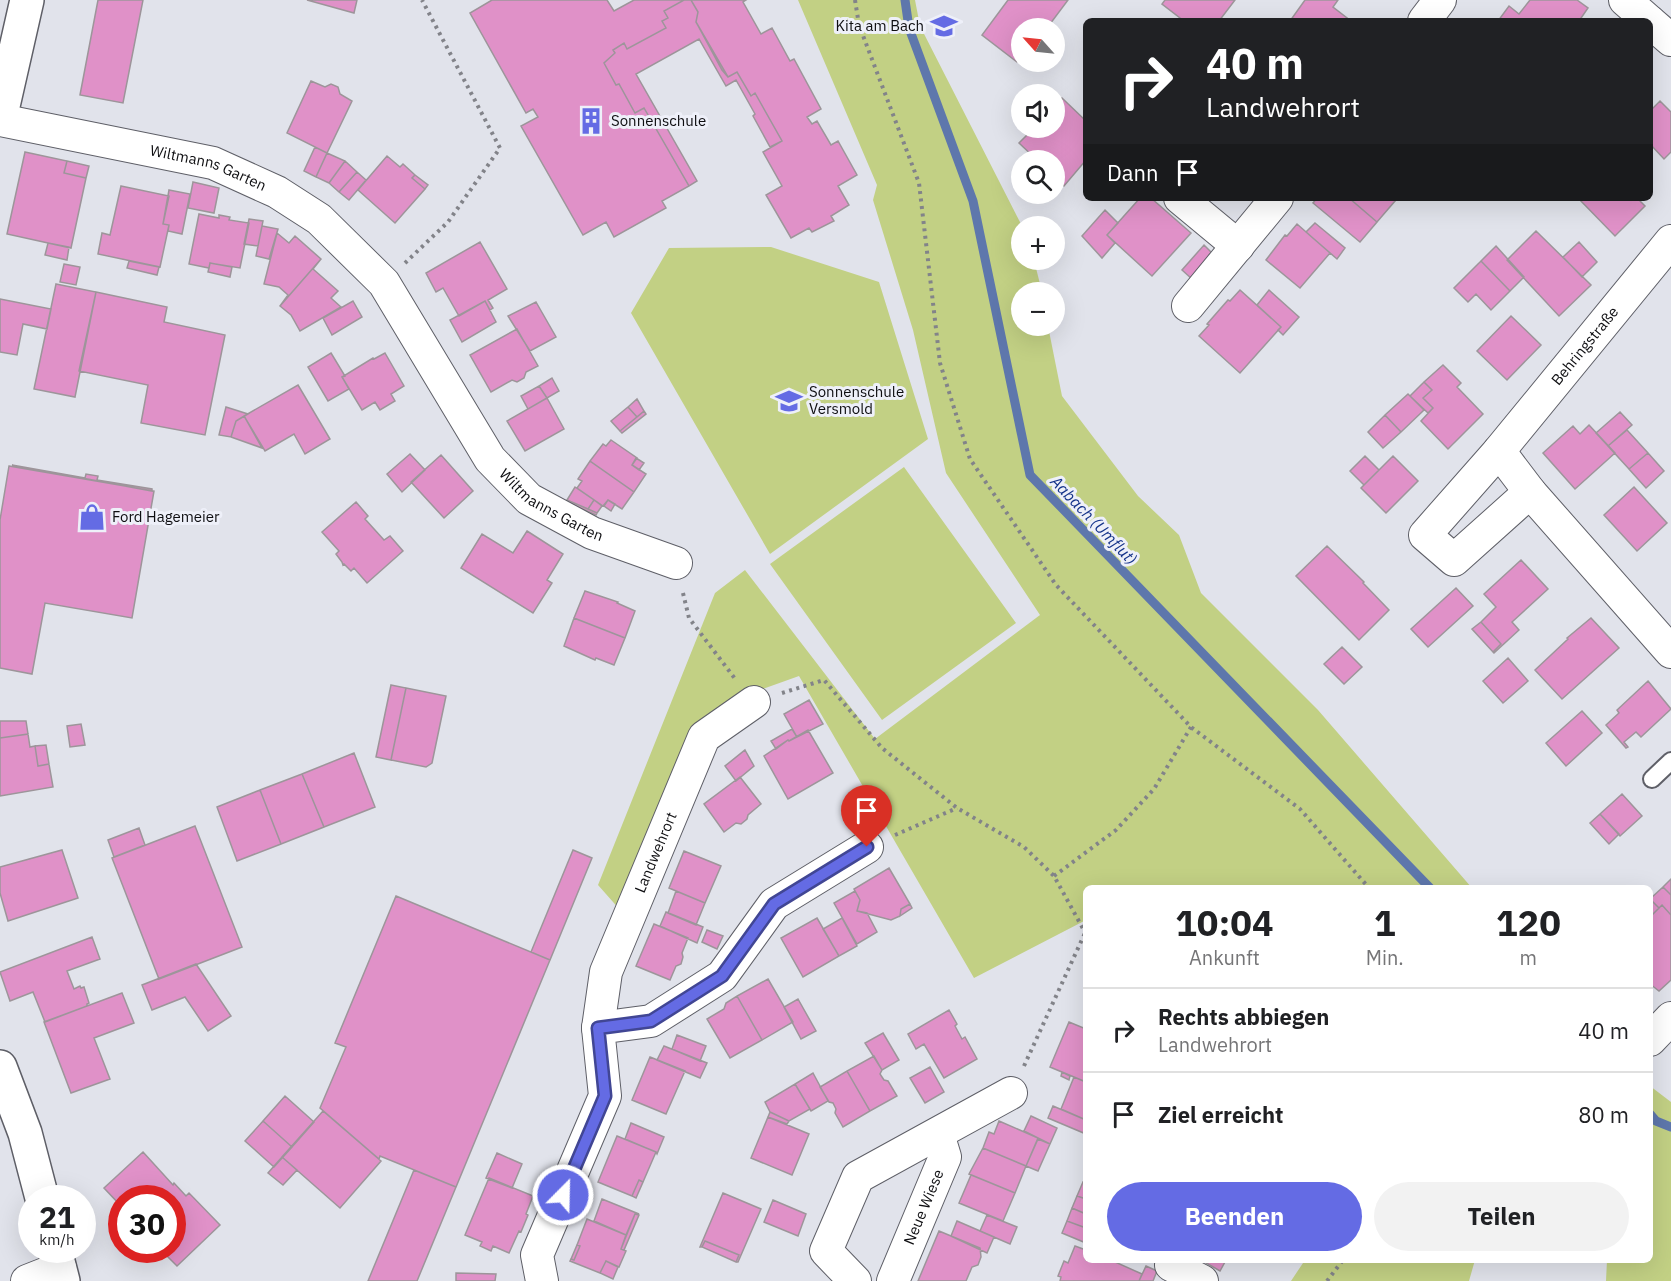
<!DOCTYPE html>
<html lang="de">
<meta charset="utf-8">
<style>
:root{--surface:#fff;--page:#f2f2f2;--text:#202124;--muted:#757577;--line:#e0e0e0;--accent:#646be4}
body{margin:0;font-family:"IBM Plex Sans",sans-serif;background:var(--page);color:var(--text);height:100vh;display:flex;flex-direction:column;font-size:22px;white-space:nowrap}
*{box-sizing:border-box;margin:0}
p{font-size:20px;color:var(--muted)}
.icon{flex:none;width:33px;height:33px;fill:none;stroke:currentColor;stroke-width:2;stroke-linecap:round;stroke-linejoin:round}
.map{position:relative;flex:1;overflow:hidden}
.panel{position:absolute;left:1083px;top:885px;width:570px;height:378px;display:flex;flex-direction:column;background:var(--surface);border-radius:9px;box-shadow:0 6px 24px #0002}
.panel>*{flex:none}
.guide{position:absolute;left:1083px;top:18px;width:570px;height:183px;border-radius:9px;box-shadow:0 6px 24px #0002;background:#202124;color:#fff;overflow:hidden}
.needle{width:39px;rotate:297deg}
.controls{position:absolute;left:1011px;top:18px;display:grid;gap:12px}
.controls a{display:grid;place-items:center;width:54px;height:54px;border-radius:50%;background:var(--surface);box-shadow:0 6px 24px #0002;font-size:30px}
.speed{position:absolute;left:18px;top:1185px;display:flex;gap:12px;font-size:30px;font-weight:700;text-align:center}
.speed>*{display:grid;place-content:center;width:78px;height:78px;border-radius:50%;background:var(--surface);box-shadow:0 6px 24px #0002;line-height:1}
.speed small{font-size:15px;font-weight:400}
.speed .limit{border:9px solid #d22;background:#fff;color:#111}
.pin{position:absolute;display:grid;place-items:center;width:51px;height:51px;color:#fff;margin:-62px -26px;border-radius:50% 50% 50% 0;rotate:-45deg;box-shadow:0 0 6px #0007}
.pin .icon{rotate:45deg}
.me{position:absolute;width:66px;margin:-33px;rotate:23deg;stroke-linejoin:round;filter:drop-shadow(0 0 4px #0008)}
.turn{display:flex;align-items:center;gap:21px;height:126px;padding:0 24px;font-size:27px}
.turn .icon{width:78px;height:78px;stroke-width:2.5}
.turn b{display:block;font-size:42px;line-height:51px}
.then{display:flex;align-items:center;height:57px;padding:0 24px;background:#0003;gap:12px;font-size:22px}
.eta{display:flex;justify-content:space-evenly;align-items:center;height:102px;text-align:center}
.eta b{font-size:36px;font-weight:700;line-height:42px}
.action{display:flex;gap:12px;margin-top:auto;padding:12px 24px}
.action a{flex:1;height:69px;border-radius:36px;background:var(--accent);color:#fff;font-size:24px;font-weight:700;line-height:69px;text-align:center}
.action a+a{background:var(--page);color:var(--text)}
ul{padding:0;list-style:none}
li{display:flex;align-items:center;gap:18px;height:84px;padding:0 24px;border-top:2px solid var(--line)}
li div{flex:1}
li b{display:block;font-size:22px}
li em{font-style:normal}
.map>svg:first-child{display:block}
.green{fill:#c2d084}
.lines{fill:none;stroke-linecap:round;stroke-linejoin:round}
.stream{stroke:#5e77ac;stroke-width:9}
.building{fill:#e091c8;stroke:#9d959a;stroke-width:1.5}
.lane-casing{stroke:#5e5f67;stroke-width:20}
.street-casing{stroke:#5e5f67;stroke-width:34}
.secondary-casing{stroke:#5e5f67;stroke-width:36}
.primary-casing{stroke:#5e5f67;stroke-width:36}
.path{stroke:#828389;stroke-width:4;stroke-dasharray:3 4.5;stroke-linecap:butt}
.lane{stroke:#fff;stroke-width:16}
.street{stroke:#fff;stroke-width:32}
.secondary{stroke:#fff;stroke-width:33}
.primary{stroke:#fff;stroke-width:33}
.route-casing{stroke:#414694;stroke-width:15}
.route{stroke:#646be4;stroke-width:10}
.labels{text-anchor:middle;stroke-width:6;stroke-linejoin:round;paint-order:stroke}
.poi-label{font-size:15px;fill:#0e0e11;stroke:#eef0f9;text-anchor:start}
.street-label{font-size:15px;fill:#0e0e11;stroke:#eef0f9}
.water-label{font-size:16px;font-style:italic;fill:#143389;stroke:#eef0f9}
</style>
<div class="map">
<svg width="1671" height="1281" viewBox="0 0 1671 1281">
<rect width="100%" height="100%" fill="#e1e3eb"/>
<!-- green -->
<path class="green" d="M798,0H915L920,26L1022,226V260H1034L1042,292H1022V326H1048L1062,396L1138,496L1179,535L1201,593L1318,710L1472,888H1086V920L974,978L799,676L760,690L699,730L621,911L598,885L715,593L745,570L875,739L1040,615L946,473L913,330L873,200L877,185Z
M771,247L879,282L928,439L770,554L631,313L669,248Z
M904,467L1016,623L882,720L770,564Z
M1650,1086L1671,1102V1281H1606L1607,1260H1650Z
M1305,1260H1475L1469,1281H1291Z"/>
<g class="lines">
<!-- stream -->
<path class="stream" d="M905,0L909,28L973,201L1030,475L1430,888
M1650,1114L1656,1121L1671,1127"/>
</g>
<!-- building -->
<path class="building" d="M98,0H143L123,103L80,95Z
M307,0H357L354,13Z
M492,0H607L614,11L634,0H684L664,11L668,18L662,21L666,28L627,49L624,43L613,50L615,53L604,63L616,85L619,84L635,113L644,108L689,186L662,201L666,208L614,237L606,222L583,235L521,126L538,117L533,109L526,113L470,13Z
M684,0H691L698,12L696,22L728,77L737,72L751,96L755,93L782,141L770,147L753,116L755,114L736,80L726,86L699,39L636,74L697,181L689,186L644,108L635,113L619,84L616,85L604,63L615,53L613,50L624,43L627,49L666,28L662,21L668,18L664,11Z
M691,0H746L743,2L761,34L772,28L790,61L794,59L821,109L807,117L812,124L817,121L831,145L838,141L857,175L838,186L849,205L831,216L834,221L812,232L809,228L791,238L766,195L782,186L763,152L782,141L755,93L751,96L737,72L728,77L722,70L696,22L698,12Z
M1008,0H1068L1047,28H1022V56L1017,62L982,35Z
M1165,0H1235L1219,21H1184L1162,4Z
M1305,0H1338L1333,7L1351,21H1290Z
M1530,0H1577L1588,8L1579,21H1498L1509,6L1519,14Z
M311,81L325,87L331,84L338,87L340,94L352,101L327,153L287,133Z
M1062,98L1086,121V160L1064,186L1054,177V160H1037L1019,143L1034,128H1054V106Z
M1660,101L1671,112V152L1664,159L1650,144V111Z
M315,147L327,153L316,177L304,171Z
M25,152L67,161L64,173L86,178L71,248L7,234Z
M327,153L345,161L329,183L316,177Z
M387,156L400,167L403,164L415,175L412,178L425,189L395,223L358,190Z
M67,161L89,166L86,178L64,173Z
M345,161L357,172L339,192L329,183Z
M357,172L366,180L349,200L339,192Z
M415,175L428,185L425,189L412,178Z
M193,182L219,188L214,213L188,208Z
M121,186L169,196L163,224L169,225L160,267L98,254L102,233L110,235Z
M169,190L190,194L182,234L168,231L169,225L163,224Z
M1140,198H1151L1191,233L1152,276L1107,235Z
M1317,198H1349L1377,222L1360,242L1313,203Z
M1349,198H1391L1395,201L1377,222Z
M1578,198H1637L1645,206L1615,236Z
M1105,210L1118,223L1107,235L1115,243L1102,258L1082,236Z
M199,214L219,218V215L230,217L229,220L249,223L240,268L210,263L209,268L189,264Z
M249,219L263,221L258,246L244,244Z
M1315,223L1345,248L1337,259L1306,232Z
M1297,224L1330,253L1300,288L1266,260L1285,235L1287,236Z
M262,226L278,229L269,259L256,256Z
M1536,231L1591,285L1559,316L1507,260Z
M277,233L289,243L295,236L321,259L280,306L288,295L279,287L264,284Z
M480,242L507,289L488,300L493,308L490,310L485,301L459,316L443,288L436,292L426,273Z
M1579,242L1597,262L1582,277L1563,257Z
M48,243L69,247L67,260L45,255Z
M1204,245L1214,255L1192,279L1182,270Z
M1496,246L1524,277L1510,291L1481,261Z
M321,259L313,269L338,291L331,298L341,307L300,331L291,315L280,306Z
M129,261L159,267L157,275L127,268Z
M1481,261L1510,291L1491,310L1476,294L1468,302L1454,288Z
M210,263L232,267L230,277L208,272Z
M64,264L80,267L76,285L60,282Z
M56,284L96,292L75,397L34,389Z
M1240,290L1281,327L1240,373L1199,336L1209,325L1207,324L1228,300L1230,301Z
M1269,290L1299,317L1283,335L1278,330L1281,327L1257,305Z
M96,292L167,307L164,322L225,335L205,435L141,423L148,385L79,371Z
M0,299L51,309L47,329L23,324L17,355L0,352Z
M353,301L362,317L332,335L323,318Z
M485,301L496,322L462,342L450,320Z
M536,302L556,337L530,351L508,316Z
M1511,316L1541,345L1507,380L1477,351Z
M517,329L538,366L526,372L524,378L517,382L512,380L491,392L470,355Z
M331,353L345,376L342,377L349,389L328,401L308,367Z
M385,353L404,386L391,394L395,401L380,410L375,402L362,410L342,377L373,358L374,359Z
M1443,365L1461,383L1457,387L1483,414L1448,449L1421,421L1433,408L1423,398L1432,390L1424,382Z
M552,378L559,391L547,398L539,386Z
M1424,382L1432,390L1423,398L1433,408L1428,413L1410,396Z
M298,385L330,439L305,454L294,434L265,451L244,416Z
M539,386L547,398L528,409L521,396Z
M1408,394L1424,410L1401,432L1385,415Z
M547,398L564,429L525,451L507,421Z
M637,399L644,411L637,417L628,407Z
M226,407L248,414L236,421L231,437L219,435Z
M628,407L637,417L620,431L611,421Z
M644,411L646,414L622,433L620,431Z
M1620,412L1632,425L1608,446L1596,433Z
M1385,415L1401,432L1383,448L1368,432Z
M244,416L262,448L231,437L236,421Z
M1589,425L1615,453L1575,489L1543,453L1573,426L1580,434Z
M1627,430L1648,453L1629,469L1608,446Z
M611,440L637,458L632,465L646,474L634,492L590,461L603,444L606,446Z
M1648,453L1664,471L1646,488L1629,469Z
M410,454L425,470L402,492L387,474Z
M441,455L473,491L444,518L411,482Z
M1365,456L1379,470L1364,485L1350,471Z
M1393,456L1418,481L1386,513L1361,488Z
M636,458L644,463L639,470L632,465Z
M590,461L634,492L622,509L608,500L603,506L577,488L582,481L578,479Z
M12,465L85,478L86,474L98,476L97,480L152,489V491Z
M9,466L154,491L132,618L45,603L32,674L0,668V520Z
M575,487L594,500L588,509L567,500Z
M1634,487L1667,523L1637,551L1604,515Z
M567,500L597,513L596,515L565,501Z
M594,500L602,506L597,513L588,509Z
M608,500L615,504L611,511L604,506Z
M356,502L368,516L365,519L384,540L390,536L403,551L367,583L354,568L351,571L344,564L343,565L342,562L336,554L339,551L322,532Z
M527,531L563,554L547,580L552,583L533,613L461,568L482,534L513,553Z
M1327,546L1364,582L1363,583L1389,610L1359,640L1296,576Z
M1521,560L1548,589L1512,622L1519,630L1494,653L1493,652L1501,644L1481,622L1496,607L1484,594Z
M1456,588L1473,606L1428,647L1411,629Z
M585,591L618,602L617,603L635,611L625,638L574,618Z
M574,618L625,638L614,665L596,658L595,660L564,646Z
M1591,618L1619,648L1562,699L1535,670L1568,639L1567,638Z
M1481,622L1501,644L1493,652L1472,629Z
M1342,647L1362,667L1344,684L1324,664Z
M1508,658L1528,681L1503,703L1483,681Z
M1648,681L1671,709L1641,737L1636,732L1624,742L1628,747L1626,748L1606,725L1619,713L1617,710Z
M391,685L406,688L391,760L376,757Z
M406,688L446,696L432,763L426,767L391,760Z
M809,700L823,724L797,737L784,714Z
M1582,711L1602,733L1566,766L1546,743Z
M0,721H26L28,734L0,738Z
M81,724L85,745L70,747L67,726Z
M792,729L797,737L789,741L788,740L776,749L771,741Z
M808,730L833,773L788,799L764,756L788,740L789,741Z
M28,734L30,747L35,746L38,766L49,764L53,787L0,796V738Z
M46,745L49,764L38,766L35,746Z
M745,750L754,766L736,781L725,766Z
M354,753L375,807L324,827L302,774Z
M302,774L324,827L281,844L260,790Z
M740,777L761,804L748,815L747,819L741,824L736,823L724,832L704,804Z
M260,790L281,844L237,861L217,807Z
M1622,794L1642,816L1620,836L1600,814Z
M1600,814L1619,834L1609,844L1590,823Z
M195,826L242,947L159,979L112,858Z
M139,828L145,845L114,857L108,840Z
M62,850L78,898L8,921L0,893V867Z
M573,850L592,858L550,960L531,952Z
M684,851L721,866L705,903L669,888Z
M889,868L910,904L901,909L900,916L891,920L857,911L860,900L854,889Z
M1671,879V895L1663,887Z
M1663,887L1671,895V915L1662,905L1659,908L1650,899Z
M676,891L705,903L696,925L668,913Z
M855,891L860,900L857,911L867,913L877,932L857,944L834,903Z
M396,896L550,960L456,1187L380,1156L379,1159L320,1108L346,1047L335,1043Z
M1650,899L1659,908L1650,917Z
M910,904L912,908L900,916L901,909Z
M1662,905L1671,915V980L1659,991L1650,984V917Z
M666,912L703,927L697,943L660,926Z
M817,918L839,956L803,977L781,938Z
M842,918L857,946L839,956L823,929Z
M654,924L688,938L682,953L683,957L681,964L676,966L670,980L636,966Z
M707,930L723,936L717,949L702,942Z
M92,937L100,959L67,971L74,989L80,986L81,988L84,987L89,1003L87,1004V1006L45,1022L33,992L10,1001L0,972Z
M196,964L231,1016L208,1031L185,997L152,1010L142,985Z
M768,979L793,1022L762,1040L737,996Z
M122,993L134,1023L94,1038L110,1079L71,1093L44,1022Z
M737,996L762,1040L730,1058L707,1019L724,1009L726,1003Z
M798,999L816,1031L801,1039L784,1007Z
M949,1010L957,1024L955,1026L962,1039L965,1037L977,1059L944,1078L924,1044L916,1049L908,1034Z
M1069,1022L1086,1029V1082L1050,1067Z
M883,1033L899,1060L882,1070L865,1043Z
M677,1035L706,1046L700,1061L672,1049Z
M664,1046L707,1063L700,1078L657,1060Z
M874,1056L882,1070L880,1074L884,1080L888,1081L897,1096L870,1111L847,1071Z
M650,1057L685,1071L666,1114L632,1100Z
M930,1067L944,1092L925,1103L910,1078Z
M847,1071L870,1111L843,1127L835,1113L836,1109L833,1103L829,1102L820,1087Z
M1062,1072L1070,1076L1069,1080L1061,1076Z
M813,1073L828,1101L811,1111L795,1084Z
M1074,1077L1086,1082V1120L1061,1109Z
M795,1084L810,1109L789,1121L770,1112L765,1102Z
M285,1096L314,1122L292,1147L263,1121Z
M1053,1106L1086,1120V1134L1048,1118Z
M323,1111L381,1161L340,1208L282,1157Z
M770,1112L789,1121L787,1124L768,1117Z
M1031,1116L1057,1128L1050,1144L1024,1131Z
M768,1117L809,1134L792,1175L751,1158Z
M263,1121L292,1147L274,1167L245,1141Z
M999,1121L1038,1138L1026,1166L983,1148L989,1132L994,1134Z
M631,1123L664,1137L657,1154L656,1152L625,1139Z
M617,1136L656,1152L643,1182L639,1180L632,1196L598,1182Z
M1038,1139L1050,1144L1038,1171L1026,1166Z
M983,1148L1026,1166L1015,1193L969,1174Z
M143,1152L173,1185L174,1183L186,1196L189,1193L220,1225L177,1266L161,1250H172V1198H122V1207L104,1188Z
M497,1153L522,1164L512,1188L486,1178Z
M282,1157L297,1170L283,1185L268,1173Z
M414,1170L456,1187L417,1281H368Z
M969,1174L1015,1193L1003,1221L959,1203L971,1175Z
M489,1178L533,1196L526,1214L528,1215L521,1232L519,1231L509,1253L493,1246L491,1251L480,1246L482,1242L465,1235Z
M639,1180L643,1182L636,1198L632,1196Z
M1083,1182L1086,1183V1199L1077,1196Z
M723,1193L761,1209L738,1262H736L739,1255L705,1241L702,1247H700Z
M1077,1196L1086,1199V1214L1072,1208Z
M602,1199L639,1214H635L626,1235L594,1221Z
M773,1200L806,1214L798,1236L764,1222Z
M1072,1208L1086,1214V1228L1067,1221Z
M635,1214L639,1215L624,1250L621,1249Z
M987,1215L1017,1227L1010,1244L980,1231Z
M587,1219L626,1235L621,1249L626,1251L619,1267L606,1261L600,1273L570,1261L571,1259L574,1260L580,1246L577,1245Z
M957,1221L994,1237L987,1253L951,1236Z
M1067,1221L1086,1228V1243L1062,1233Z
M939,1231L980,1248L981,1257L978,1265L972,1267L966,1281H918Z
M705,1241L739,1255L736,1262L702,1247Z
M577,1245L580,1246L574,1260L571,1259Z
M1075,1246L1086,1250V1260H1114L1115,1262L1142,1274L1139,1281H1060L1061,1277L1058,1276L1064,1261L1068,1263Z
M1201,1260H1226L1220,1271Z
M606,1261L618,1267L613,1279L600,1273Z
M1146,1266L1157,1271L1153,1281H1139Z
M456,1273L496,1274L495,1281H456Z"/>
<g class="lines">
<defs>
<path id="lane" d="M1652,779L1671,761"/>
<g id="street">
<path d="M1625,0L1649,21"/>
<path d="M1424,21L1440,0"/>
<path d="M1650,22L1671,40"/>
<path id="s1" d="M0,120L213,163L277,192L319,219L384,283L490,459L529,499L592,533L676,563"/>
<path d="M1180,198L1238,246"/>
<path d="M1188,306L1277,198"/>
<path d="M1499,451L1530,492L1671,652"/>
<path id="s2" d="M1530,492L1454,560L1425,535L1499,451L1671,241"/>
<path id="s3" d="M598,1028L606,972L704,737L754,702"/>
<path d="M1650,1040L1671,1018"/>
<path d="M1174,1260L1171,1265L1202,1281"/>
<path d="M27,1281L60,1268"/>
<path d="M542,1281L537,1255L605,1096L598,1028L651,1021L722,976L774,904L867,847"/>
<path d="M855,1281L826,1251L858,1177L1011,1093"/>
<path id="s4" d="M893,1281L945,1157L938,1134"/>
</g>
<path id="secondary" d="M0,119L27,0"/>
<path id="primary" d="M0,1067L25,1133L42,1198
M55,1250L63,1281"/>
</defs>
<!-- lane casing -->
<use href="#lane" class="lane-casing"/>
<!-- street casing -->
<use href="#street" class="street-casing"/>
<!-- secondary casing -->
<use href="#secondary" class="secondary-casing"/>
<!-- primary casing -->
<use href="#primary" class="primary-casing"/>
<!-- path -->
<path class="path" d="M855,0L859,25L919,183L940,363L970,459L1056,585L1191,727L1300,809L1369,888
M405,263L448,222L500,148L422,0
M683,593L689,618L736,680
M782,693L824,680L882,748L957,808L1024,847L1054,876L1086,934
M895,835L957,808
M1054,876L1116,830L1154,789L1191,727
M1024,1066L1085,933
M1327,1281L1343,1260"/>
<!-- lane -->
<use href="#lane" class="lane"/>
<!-- street -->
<use href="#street" class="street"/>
<!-- secondary -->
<use href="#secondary" class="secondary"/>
<!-- primary -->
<use href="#primary" class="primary"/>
</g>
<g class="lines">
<defs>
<path id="route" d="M563,1195L605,1096L598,1028L651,1021L722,976L774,904L867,847"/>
</defs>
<!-- route casing -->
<use href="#route" class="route-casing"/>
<!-- route -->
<use href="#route" class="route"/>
</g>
<!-- icons -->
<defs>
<symbol id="school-bare" viewBox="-9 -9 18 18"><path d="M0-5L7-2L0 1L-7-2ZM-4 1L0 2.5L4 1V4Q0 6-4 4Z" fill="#646be4" stroke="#eef0f9" stroke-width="2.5" paint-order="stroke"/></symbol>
<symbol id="building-bare" viewBox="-9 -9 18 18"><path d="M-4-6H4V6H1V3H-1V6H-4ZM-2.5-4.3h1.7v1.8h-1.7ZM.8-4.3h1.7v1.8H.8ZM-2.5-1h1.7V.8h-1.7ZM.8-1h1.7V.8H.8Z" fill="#646be4" stroke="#eef0f9" stroke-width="2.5" paint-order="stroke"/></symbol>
<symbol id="shop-bare" viewBox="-9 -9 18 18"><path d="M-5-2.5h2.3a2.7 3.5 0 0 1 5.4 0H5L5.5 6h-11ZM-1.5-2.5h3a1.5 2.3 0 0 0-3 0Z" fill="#646be4" stroke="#eef0f9" stroke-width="2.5" paint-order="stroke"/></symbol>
</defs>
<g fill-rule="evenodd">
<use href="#school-bare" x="925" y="7" width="38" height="38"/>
<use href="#building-bare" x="572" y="102" width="38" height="38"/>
<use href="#school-bare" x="770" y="382" width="38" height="38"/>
<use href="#shop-bare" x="73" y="498" width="38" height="38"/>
</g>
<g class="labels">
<!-- poi labels -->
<g class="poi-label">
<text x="924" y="31" text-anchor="end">Kita am Bach</text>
<text x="611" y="126">Sonnenschule</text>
<text x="809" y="397">Sonnenschule<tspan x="809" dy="17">Versmold</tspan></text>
<text x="112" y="522">Ford Hagemeier</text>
</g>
<!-- street labels -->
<g class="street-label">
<text dy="5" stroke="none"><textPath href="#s1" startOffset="214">Wiltmanns Garten</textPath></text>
<text dy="5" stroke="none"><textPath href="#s2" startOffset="388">Behringstraße</textPath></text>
<text dy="5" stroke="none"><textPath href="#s1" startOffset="712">Wiltmanns Garten</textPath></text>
<text dy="5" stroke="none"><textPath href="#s3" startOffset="186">Landwehrort</textPath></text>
<text dy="5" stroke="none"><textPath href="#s4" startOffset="80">Neue Wiese</textPath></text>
</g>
<!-- water labels -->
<g class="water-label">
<text transform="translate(1094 520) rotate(46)" y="6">Aabach (Umflut)</text>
</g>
</g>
</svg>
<div class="controls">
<a><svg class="needle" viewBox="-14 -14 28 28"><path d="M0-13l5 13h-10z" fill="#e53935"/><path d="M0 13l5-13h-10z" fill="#757577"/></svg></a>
<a><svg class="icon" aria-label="sound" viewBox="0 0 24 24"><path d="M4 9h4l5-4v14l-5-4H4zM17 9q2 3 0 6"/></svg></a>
<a><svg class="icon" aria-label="search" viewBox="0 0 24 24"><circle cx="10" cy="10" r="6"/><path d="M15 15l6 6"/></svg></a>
<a>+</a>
<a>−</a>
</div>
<div class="speed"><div>21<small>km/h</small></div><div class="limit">30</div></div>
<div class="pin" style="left:867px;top:847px;background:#d93025"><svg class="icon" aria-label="arrive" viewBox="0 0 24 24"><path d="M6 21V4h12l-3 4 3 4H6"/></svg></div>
<svg class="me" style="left:563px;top:1195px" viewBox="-20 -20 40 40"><circle r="17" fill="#646be4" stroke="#fff" stroke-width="3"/><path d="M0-11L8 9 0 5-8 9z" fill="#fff"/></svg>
<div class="guide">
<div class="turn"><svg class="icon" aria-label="right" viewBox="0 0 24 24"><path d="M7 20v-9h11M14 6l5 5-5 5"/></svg><div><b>40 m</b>Landwehrort</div></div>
<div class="then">Dann<svg class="icon" aria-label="arrive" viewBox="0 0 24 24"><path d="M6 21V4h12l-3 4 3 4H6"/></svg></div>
</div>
<section class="panel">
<div class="eta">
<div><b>10:04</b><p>Ankunft</p></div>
<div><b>1</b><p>Min.</p></div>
<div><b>120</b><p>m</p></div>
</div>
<ul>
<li><svg class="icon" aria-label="right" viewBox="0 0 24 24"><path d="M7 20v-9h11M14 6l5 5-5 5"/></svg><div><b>Rechts abbiegen</b><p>Landwehrort</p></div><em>40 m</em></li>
<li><svg class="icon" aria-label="arrive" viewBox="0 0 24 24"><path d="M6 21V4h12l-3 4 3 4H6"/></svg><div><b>Ziel erreicht</b></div><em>80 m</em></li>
</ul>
<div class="action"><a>Beenden</a><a>Teilen</a></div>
</section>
</div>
